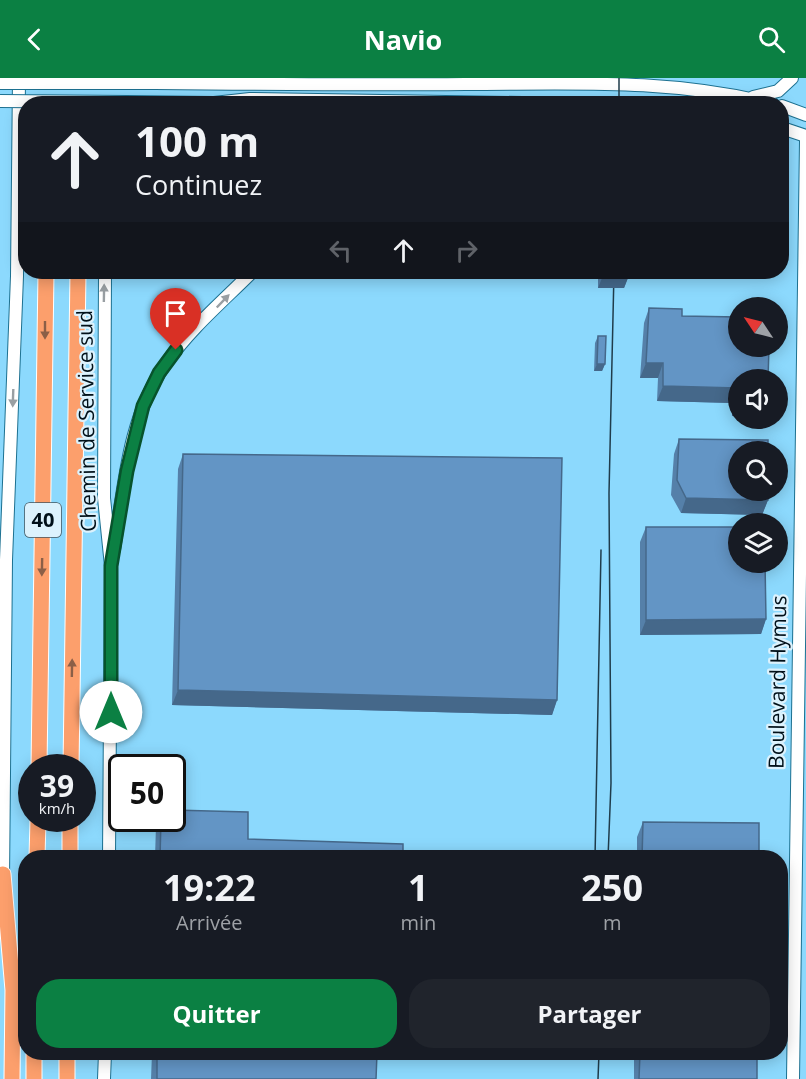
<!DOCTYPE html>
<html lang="fr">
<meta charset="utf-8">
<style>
:root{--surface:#171b24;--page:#20242c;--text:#f1f3f6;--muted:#9ea1a6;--accent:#0b8043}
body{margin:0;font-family:"Open Sans",sans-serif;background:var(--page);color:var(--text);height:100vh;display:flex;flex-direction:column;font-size:22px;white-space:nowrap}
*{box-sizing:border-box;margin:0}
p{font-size:20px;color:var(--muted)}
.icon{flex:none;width:33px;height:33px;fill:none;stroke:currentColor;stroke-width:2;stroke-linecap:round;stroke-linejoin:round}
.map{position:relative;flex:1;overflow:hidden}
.details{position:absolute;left:18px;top:772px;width:770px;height:210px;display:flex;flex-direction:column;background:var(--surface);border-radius:24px;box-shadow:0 3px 15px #0003}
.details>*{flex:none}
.hud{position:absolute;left:18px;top:18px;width:771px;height:183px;border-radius:24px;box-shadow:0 3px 15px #0003;background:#171b24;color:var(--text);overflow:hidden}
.needle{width:39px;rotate:305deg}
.buttons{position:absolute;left:728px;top:219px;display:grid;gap:12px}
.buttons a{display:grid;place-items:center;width:60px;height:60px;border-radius:50%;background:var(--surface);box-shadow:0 3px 15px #0003;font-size:30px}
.speed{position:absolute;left:18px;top:676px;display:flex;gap:12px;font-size:30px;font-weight:700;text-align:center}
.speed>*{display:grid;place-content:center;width:78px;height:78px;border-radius:50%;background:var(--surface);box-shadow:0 3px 15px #0003;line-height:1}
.speed small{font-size:15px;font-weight:400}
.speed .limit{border:3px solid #111;border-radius:9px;background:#fff;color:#111}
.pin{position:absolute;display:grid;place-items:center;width:51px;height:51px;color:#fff;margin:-62px -26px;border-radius:50% 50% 50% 0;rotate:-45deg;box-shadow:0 0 6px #0007}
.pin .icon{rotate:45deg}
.me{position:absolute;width:66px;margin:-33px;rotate:0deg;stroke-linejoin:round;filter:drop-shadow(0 0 4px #0008)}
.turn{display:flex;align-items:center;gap:21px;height:126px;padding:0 18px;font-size:27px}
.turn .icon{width:78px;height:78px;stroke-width:2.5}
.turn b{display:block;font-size:42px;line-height:51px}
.lanes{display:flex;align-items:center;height:57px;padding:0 18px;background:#0003;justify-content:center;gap:30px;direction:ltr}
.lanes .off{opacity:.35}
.eta{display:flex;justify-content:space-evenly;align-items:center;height:102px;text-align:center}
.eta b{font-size:36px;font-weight:700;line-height:42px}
.primary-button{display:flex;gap:12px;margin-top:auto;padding:12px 18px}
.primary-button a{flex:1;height:69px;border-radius:24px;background:var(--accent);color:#fff;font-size:24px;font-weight:700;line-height:69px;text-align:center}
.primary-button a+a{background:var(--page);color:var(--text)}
header{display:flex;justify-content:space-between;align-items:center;height:78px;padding:0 18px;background:var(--accent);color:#fff;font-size:27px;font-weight:700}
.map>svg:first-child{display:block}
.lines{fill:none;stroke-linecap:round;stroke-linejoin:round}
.secondary-casing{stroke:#1d7191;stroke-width:14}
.highway-casing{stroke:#fff;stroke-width:17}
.secondary{stroke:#fff;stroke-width:12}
.highway{stroke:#fc9f6c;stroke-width:15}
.tram{stroke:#1f3c4b;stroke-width:1.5}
.secondary-bridge-casing{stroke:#1d7191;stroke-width:14;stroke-linecap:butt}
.secondary-bridge{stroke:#fff;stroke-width:12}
.wall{fill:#5580a9}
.shaded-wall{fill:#45688a}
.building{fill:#6395c5;stroke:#45688a;stroke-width:1.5}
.oneway{fill:#999fa3}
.oneway2{fill:#8b5f47}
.route-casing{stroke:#07532c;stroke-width:15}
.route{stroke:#0b8043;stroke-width:10}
.labels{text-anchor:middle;stroke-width:4.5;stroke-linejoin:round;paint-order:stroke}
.shield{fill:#dcf2fd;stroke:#42545d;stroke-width:1.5}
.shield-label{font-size:20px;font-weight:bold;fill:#001019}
.street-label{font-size:21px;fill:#001019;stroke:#dcf2fd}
</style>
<header><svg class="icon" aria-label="back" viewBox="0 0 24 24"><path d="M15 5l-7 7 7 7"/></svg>Navio<svg class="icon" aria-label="search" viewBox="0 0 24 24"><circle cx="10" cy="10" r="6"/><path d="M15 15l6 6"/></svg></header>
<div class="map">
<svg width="806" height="1001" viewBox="0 0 806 1001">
<rect width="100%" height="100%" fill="#8cd9fd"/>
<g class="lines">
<defs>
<path id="secondary" d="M155,5C258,6 361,7 465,6C573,6 666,0 773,26
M753,19L778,13L792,0
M126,24L214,25L250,21L583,26
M782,28L806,37
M782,50L806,58
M105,194L104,420L111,488L109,780
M114,472C124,409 128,338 167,284C190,251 223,223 252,194
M3,802L6,482L17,198L19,0
M104,1001L105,975
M793,1001L806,63"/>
<path id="highway" d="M39,690L46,194
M71,690L78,194
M37,780L38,741
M70,780V741
M3,796L13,912L12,1001
M34,1001V975
M67,1001V975"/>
</defs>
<!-- secondary casing -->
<use href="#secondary" class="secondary-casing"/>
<!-- highway casing -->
<use href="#highway" class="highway-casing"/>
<!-- secondary -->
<use href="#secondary" class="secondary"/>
<!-- highway -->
<use href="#highway" class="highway"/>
<!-- tram -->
<path class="tram" d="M619,26V0
M595,780L601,472
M608,780L611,705L609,415L614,194
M598,1001L599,975"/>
<defs>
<path id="secondary-bridge" d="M0,5H155
M0,23L126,24"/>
</defs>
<!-- secondary-bridge casing -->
<use href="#secondary-bridge" class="secondary-bridge-casing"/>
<!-- secondary-bridge -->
<use href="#secondary-bridge" class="secondary-bridge"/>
</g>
<!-- wall -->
<path class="wall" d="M598,194H630L624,210H598Z
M649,230L682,238L738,239V338H732V325L657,323L658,300H640L644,245Z
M598,258L605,286L602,293H594L595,265Z
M679,361L768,422L762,437L681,435L671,417L674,376Z
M183,376L557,622L552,637L172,627L178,391Z
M646,449L766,541L761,556L640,557V464Z
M158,741H172L248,761L403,780H155L156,747Z
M643,744L759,780H637V759Z
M152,975H377L376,1001H151Z
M634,975H757V1001H634Z"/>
<!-- shaded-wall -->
<path class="shaded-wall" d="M604,195H630L624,210H598Z
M646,285H663L658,300H640Z
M597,286H605L602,293H594Z
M663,308L737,310L732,325L657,323Z
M737,323H738V338H732Z
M686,420L768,422L762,437L681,435Z
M766,541L761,556L640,557L646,542Z
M178,612L557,622L552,637L172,627Z"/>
<!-- building -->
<path class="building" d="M604,194H630V195H604Z
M649,230L682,231V238L738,239V268H769L768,302H738V323H737V310L663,308V285H646Z
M598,258H606L605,286H597Z
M679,361L768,362V374H738V412H768V422L686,420L677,402Z
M183,376L562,380L557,622L178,612Z
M646,449H738V484H765L766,541L646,542Z
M172,732L248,734V761L403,766V780H160L161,741H172Z
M643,744L759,745V780H642Z
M157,975H377L376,1001H157Z
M640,975H757V1001H639Z"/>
<!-- one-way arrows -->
<defs><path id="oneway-solid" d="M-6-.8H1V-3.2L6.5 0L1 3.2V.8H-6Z" transform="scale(1.5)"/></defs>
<g class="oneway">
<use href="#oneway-solid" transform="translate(104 215) rotate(-89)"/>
<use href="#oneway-solid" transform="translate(223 223) rotate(-46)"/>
<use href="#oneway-solid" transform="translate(13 320) rotate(92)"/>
</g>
<g class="oneway2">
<use href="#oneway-solid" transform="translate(45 252) rotate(90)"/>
<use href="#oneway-solid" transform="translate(42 489) rotate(91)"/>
<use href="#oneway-solid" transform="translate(72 590) rotate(-89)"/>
</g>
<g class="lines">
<defs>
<path id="route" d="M111,634V488L127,393L143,328L159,295L176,272"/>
</defs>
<!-- route casing -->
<use href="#route" class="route-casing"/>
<!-- route -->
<use href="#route" class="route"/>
</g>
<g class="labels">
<!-- shield labels -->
<rect class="shield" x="25" y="425" width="36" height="34" rx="4.5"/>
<g class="shield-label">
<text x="43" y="449">40</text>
</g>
<!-- street labels -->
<g class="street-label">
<text transform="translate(87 343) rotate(-91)" y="7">Chemin de Service sud</text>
<text transform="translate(778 604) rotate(-89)" y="7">Boulevard Hymus</text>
</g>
</g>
</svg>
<div class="buttons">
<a><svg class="needle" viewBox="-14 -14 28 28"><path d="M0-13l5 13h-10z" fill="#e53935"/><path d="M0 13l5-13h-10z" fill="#9ea1a6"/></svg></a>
<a><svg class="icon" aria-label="sound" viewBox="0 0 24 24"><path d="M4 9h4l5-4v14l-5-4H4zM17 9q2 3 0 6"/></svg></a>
<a><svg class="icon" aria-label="search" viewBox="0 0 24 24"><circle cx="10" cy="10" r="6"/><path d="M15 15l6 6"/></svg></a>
<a><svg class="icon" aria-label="layers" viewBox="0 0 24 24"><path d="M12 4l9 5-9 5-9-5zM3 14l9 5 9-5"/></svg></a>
</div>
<div class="speed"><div>39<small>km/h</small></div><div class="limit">50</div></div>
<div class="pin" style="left:176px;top:272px;background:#d93025"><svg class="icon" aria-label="arrive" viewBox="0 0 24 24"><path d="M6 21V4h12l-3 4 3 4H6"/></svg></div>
<svg class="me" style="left:111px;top:634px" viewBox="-20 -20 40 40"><circle r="19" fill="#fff"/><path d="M0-13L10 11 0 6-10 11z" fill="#0b8043"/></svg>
<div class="hud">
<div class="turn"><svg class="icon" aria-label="ahead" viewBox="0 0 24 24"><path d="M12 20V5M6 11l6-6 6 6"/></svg><div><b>100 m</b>Continuez</div></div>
<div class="lanes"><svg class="icon off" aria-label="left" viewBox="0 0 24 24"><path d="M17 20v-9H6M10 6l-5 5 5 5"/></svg><svg class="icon" aria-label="ahead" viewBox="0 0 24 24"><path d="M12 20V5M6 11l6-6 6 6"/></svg><svg class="icon off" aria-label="right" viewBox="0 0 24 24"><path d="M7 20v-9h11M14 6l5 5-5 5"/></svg></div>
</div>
<section class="details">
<div class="eta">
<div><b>19:22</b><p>Arrivée</p></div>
<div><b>1</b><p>min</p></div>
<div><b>250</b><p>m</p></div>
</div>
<div class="primary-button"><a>Quitter</a><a>Partager</a></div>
</section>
</div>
